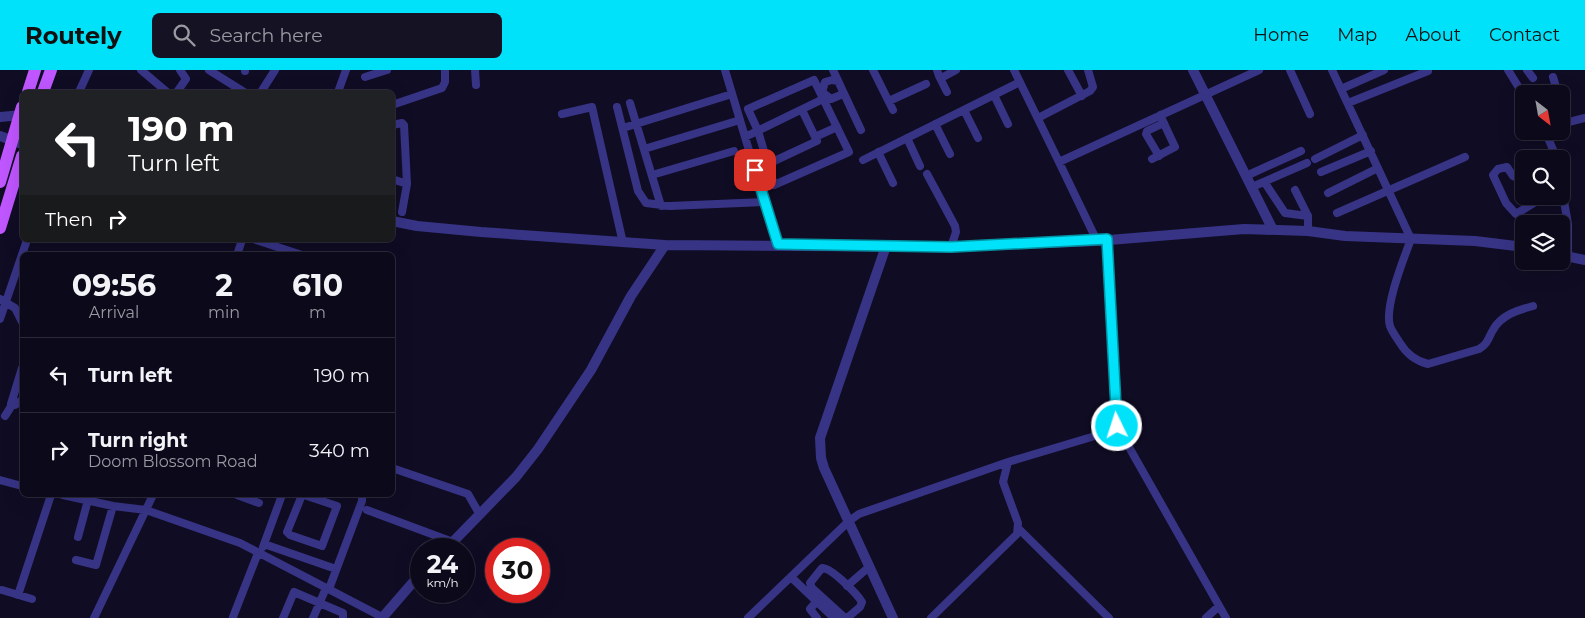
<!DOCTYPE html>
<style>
:root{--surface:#0c091b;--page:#151224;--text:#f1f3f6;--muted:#9a9aa3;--line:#2c2a3a;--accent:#00e2fa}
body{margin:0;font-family:Montserrat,sans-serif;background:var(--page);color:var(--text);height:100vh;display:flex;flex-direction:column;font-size:19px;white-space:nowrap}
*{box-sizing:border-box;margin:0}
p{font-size:16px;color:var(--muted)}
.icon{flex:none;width:28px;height:28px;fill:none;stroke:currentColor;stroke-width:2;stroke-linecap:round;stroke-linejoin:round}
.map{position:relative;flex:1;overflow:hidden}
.side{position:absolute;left:20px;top:182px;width:375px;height:245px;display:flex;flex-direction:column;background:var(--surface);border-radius:8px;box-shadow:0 5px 20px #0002,0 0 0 1px var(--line)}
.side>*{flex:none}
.guide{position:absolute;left:20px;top:20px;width:375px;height:152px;border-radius:8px;box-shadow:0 5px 20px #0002,0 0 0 1px var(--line);background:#202124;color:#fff;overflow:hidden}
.needle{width:32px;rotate:149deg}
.tools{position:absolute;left:1515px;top:15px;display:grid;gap:10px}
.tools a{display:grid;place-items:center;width:55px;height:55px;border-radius:8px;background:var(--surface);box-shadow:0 5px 20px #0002,0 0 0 1px var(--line);font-size:25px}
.speed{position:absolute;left:410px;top:468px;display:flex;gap:10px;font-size:25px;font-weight:700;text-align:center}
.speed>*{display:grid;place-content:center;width:65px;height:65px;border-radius:50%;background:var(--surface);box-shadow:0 5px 20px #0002,0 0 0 1px var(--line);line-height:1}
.speed small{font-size:12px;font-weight:400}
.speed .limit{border:8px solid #d22;background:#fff;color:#111}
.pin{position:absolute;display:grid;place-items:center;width:42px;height:42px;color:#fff;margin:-21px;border-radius:10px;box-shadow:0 2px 8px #0006}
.me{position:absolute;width:55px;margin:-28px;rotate:356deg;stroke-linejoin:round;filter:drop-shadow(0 0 4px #0008)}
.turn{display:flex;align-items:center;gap:18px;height:105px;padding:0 25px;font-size:22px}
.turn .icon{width:65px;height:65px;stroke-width:2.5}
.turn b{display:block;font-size:35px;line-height:42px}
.then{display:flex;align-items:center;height:48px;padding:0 25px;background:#0003;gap:10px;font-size:19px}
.eta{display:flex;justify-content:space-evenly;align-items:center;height:85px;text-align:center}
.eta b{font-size:30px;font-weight:700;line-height:35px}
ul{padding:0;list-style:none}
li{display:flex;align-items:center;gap:15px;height:75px;padding:0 25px;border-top:1px solid var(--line)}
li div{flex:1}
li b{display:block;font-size:19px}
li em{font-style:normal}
header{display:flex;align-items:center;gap:30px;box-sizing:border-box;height:70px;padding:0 25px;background:var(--accent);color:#111}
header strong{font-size:24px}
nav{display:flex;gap:28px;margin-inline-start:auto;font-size:18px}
.search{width:350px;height:45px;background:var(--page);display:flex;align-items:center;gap:12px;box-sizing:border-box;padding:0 18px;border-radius:8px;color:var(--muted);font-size:19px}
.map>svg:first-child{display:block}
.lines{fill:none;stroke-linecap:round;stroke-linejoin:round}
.minor{stroke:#373486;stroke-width:8}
.tertiary{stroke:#373486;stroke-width:10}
.primary{stroke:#bf56ff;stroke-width:12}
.route-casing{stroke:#0093a2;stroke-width:12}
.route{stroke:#00e2fa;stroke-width:9}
</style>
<header>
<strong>Routely</strong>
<div class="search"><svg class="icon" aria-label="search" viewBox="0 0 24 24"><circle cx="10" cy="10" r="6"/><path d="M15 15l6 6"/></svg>Search here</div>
<nav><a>Home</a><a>Map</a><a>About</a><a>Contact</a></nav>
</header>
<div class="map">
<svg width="1585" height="548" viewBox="0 0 1585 548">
<rect width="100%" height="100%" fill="#100c24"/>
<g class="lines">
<!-- minor -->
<path class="minor" d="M141,0L167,22
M209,0L244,22
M475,0L476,15
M725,0L777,174
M833,0L861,60
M873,0L893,40
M937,0L939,6L943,7L956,0
M1014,0L1059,92L1259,0
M1068,0L1082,26
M1290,0L1310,44
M1332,0L1411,169C1404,188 1384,237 1390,256C1392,262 1397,268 1400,273C1406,283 1416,291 1428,294L1479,279C1488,274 1488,268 1493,260C1501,245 1518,240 1533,236
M1508,0L1524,26
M1527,0L1533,8
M245,1V0
M939,6L947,22
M365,7L387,0
M1553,7L1558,24
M814,10L849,82L774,115L758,61L748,39Z
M838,11L832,10L825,12L822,22L831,29L843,24
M1341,19L1384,0
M79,22L89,0
M177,22L186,9L180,0
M261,22L275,0
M338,22L346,0
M994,25L1008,54
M1561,27L1567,25
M889,31L926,14
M630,33L661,136
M1348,33L1428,1
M392,35L442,18L445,12V0
M617,37L638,121L646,133L670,136L765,132
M964,40L978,68
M562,44L592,37L623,173
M1038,48L1090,21L1093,17L1088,0
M935,54L950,84
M1561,54L1585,48
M392,55L402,53L404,55L407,114
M623,58L732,24
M1545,61L1557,89
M745,67L823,29
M815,67L837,57
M907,68L920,96
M644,79L740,50
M878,82L893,113
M1159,86L1146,64L1147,61L1164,53
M1152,89L1175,77L1160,45
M1315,89L1363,65
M863,90L1020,12
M1059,92L1097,171
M755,100L817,71L802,40
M1321,102L1371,81
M927,104L955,156L956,162L951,177
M652,105L734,81
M1246,106L1301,81
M392,109L407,114L402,142
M1265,113L1285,143L1308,146
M1524,114L1521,110L1513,106L1507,97L1498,99L1493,105L1506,133L1516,144L1545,126
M1561,114L1568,154V187
M1252,117L1307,93
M1295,120L1308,146V161
M1328,123L1378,98
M1337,143L1465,87
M256,170L302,185
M237,185L242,170
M0,229L15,238L22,252
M0,249L27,170
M22,298L11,334L15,335L22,330
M5,346L12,335
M1117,356L1226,548
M392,398L468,424L480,445
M0,410L22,416
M63,425L113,436L146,440L240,473L384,548
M237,425L259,433
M302,425L287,462L290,465L322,476L337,436L304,425
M367,440L453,472
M1019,459L1109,548
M78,467L88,430
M264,474L336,499
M263,477L282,425
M76,490L96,495L113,436
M791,507L834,548
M847,516L869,497
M329,519L362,431V425
M2,520L32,529
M18,525L51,425
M817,531L810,539L817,548
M233,547L258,483
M94,548L153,425
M283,548L294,522L343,543V548
M313,548L326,518
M748,548L849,451L859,444L1008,392
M845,548L812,518L810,513L822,498C832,498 857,524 862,532L860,537L847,548
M931,548L1017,464L1018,453L1003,412L1008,392L1095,366L1117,356L1107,169
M1206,548L1219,536"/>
<!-- tertiary -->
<path class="tertiary" d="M1193,0L1273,160
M0,47L22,45
M0,66L22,74
M392,151L417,156L481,162L665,175L951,177L1097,171L1244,159L1308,161L1345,166L1475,171L1524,177
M886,176L820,368L821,388L824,398L893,548
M1561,185L1585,190
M446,479L516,407L538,379L591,300L631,226L665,175
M382,548L421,503"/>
<!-- primary -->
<path class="primary" d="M28,22L35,0
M43,22L51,0
M0,112L22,37
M0,158L22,86"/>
</g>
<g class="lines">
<defs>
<path id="route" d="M755,100L778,174L951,177L1107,169L1117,356"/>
</defs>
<!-- route casing -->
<use href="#route" class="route-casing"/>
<!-- route -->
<use href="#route" class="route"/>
</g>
</svg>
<div class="tools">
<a><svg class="needle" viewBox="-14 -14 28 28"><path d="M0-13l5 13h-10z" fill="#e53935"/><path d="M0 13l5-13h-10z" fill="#9a9aa3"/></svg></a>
<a><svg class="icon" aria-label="search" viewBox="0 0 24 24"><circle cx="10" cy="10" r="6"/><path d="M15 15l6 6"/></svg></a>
<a><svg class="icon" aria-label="layers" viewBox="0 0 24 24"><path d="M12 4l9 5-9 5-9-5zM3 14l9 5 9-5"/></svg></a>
</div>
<div class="speed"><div>24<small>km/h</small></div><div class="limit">30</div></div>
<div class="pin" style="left:755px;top:100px;background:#d93025"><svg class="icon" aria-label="arrive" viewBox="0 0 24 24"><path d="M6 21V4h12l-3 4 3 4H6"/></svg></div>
<svg class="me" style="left:1117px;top:356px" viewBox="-20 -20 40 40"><circle r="17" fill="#00e2fa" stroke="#fff" stroke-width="3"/><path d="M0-11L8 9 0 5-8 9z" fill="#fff"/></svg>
<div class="guide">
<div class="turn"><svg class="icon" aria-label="left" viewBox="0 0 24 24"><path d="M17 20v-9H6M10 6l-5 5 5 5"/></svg><div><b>190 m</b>Turn left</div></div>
<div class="then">Then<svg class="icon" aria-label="right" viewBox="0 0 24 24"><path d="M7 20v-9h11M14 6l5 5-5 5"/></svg></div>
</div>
<section class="side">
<div class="eta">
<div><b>09:56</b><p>Arrival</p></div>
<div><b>2</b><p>min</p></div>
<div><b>610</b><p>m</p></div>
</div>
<ul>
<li><svg class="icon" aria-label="left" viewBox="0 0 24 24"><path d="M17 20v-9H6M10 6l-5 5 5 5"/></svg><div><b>Turn left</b></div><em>190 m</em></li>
<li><svg class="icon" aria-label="right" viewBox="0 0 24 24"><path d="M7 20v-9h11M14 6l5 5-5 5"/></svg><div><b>Turn right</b><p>Doom Blossom Road</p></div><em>340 m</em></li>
</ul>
</section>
</div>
